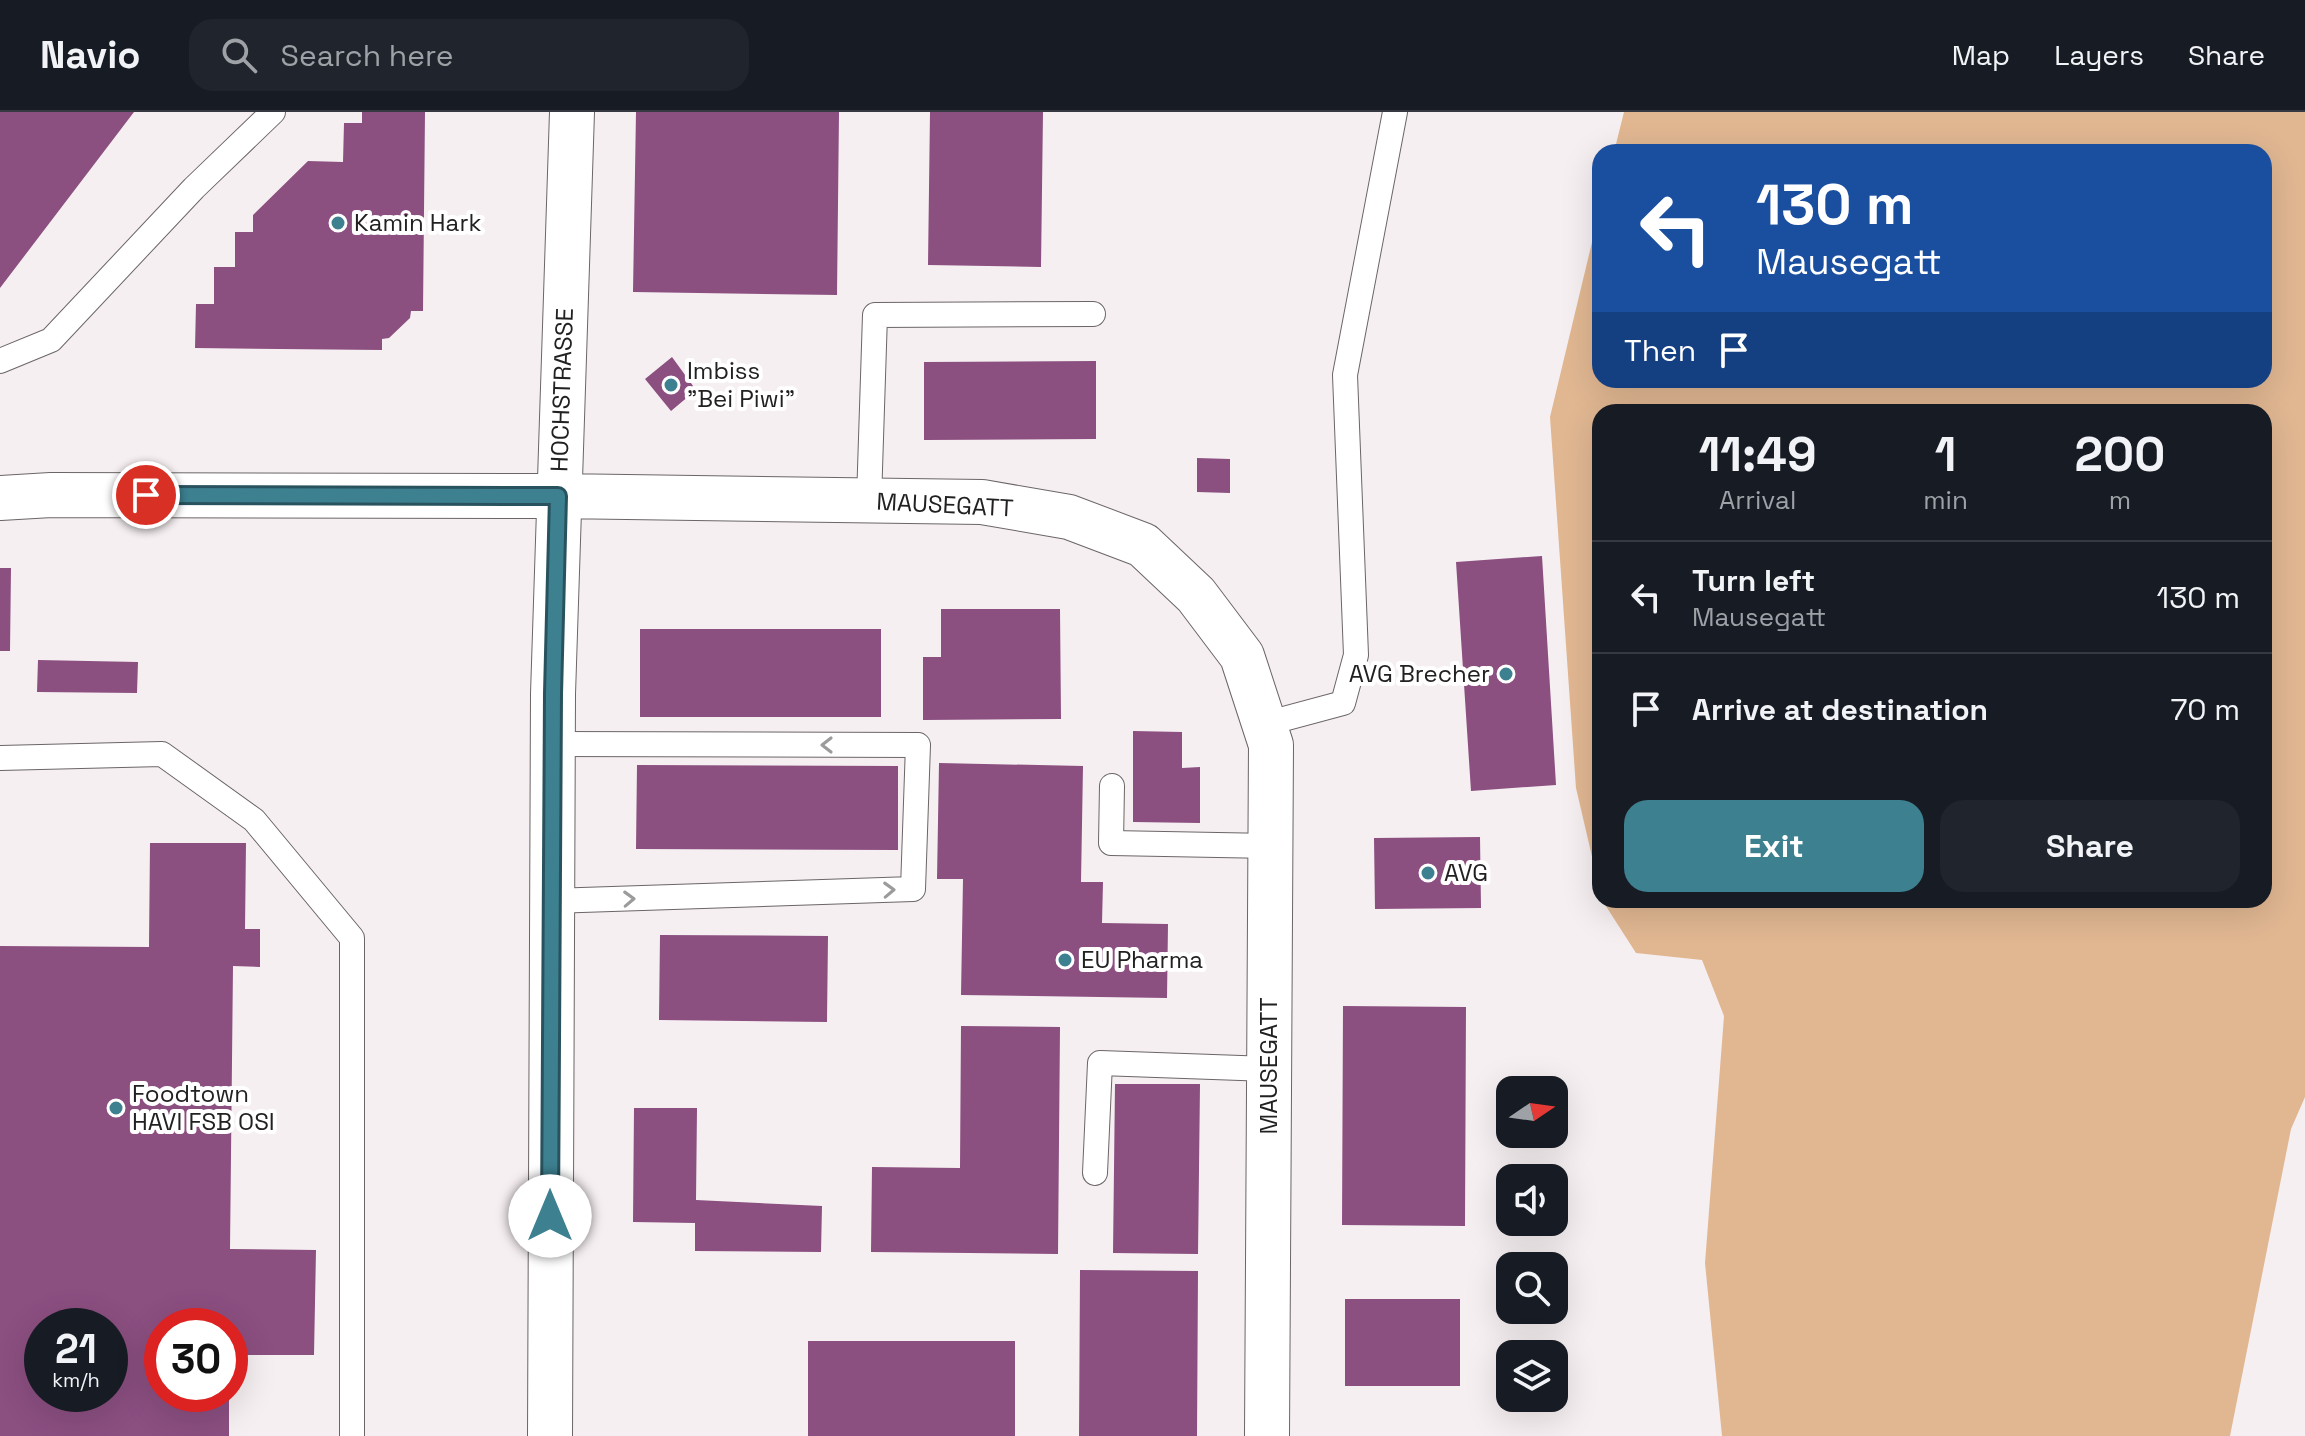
<!DOCTYPE html>
<style>
:root{--surface:#171b24;--page:#20242c;--text:#f1f3f6;--muted:#9ea1a6;--line:#363941;--accent:#3d8090}
body{margin:0;font-family:"Space Grotesk",sans-serif;background:var(--page);color:var(--text);height:100vh;display:flex;flex-direction:column;font-size:30px;white-space:nowrap}
*{box-sizing:border-box;margin:0}
p{font-size:26px;color:var(--muted)}
.icon{flex:none;width:44px;height:44px;fill:none;stroke:currentColor;stroke-width:2;stroke-linecap:round;stroke-linejoin:round}
.map{position:relative;flex:1;overflow:hidden}
.panel{position:absolute;left:1592px;top:292px;width:680px;height:504px;display:flex;flex-direction:column;background:var(--surface);border-radius:24px;box-shadow:0 8px 32px #0002}
.panel>*{flex:none}
.banner{position:absolute;left:1592px;top:32px;width:680px;height:244px;border-radius:24px;box-shadow:0 8px 32px #0002;background:#1a4fa0;color:#fff;overflow:hidden}
.needle{width:52px;rotate:77deg}
.buttons{position:absolute;left:1496px;top:964px;display:grid;gap:16px}
.buttons a{display:grid;place-items:center;width:72px;height:72px;border-radius:16px;background:var(--surface);box-shadow:0 8px 32px #0002;font-size:40px}
.speed{position:absolute;left:24px;top:1196px;display:flex;gap:16px;font-size:40px;font-weight:700;text-align:center}
.speed>*{display:grid;place-content:center;width:104px;height:104px;border-radius:50%;background:var(--surface);box-shadow:0 8px 32px #0002;line-height:1}
.speed small{font-size:20px;font-weight:400}
.speed .limit{border:12px solid #d22;background:#fff;color:#111}
.pin{position:absolute;display:grid;place-items:center;width:68px;height:68px;color:#fff;margin:-34px;border:4px solid #fff;border-radius:50%;box-shadow:0 2px 8px #0007}
.me{position:absolute;width:88px;margin:-44px;rotate:0deg;stroke-linejoin:round;filter:drop-shadow(0 0 6px #0008)}
.turn{display:flex;align-items:center;gap:28px;height:168px;padding:0 32px;font-size:36px}
.turn .icon{width:104px;height:104px;stroke-width:2.5}
.turn b{display:block;font-size:56px;line-height:68px}
.then{display:flex;align-items:center;height:76px;padding:0 32px;background:#0003;gap:16px;font-size:30px}
.eta{display:flex;justify-content:space-evenly;align-items:center;height:136px;text-align:center}
.eta b{font-size:48px;font-weight:600;line-height:56px}
.cta{display:flex;gap:16px;margin-top:auto;padding:16px 32px}
.cta a{flex:1;height:92px;border-radius:24px;background:var(--accent);color:#fff;font-size:32px;font-weight:600;line-height:92px;text-align:center}
.cta a+a{background:var(--page);color:var(--text)}
ul{padding:0;list-style:none}
li{display:flex;align-items:center;gap:24px;height:112px;padding:0 32px;border-top:2px solid var(--line)}
li div{flex:1}
li b{display:block;font-size:30px}
li em{font-style:normal}
header{display:flex;align-items:center;gap:48px;box-sizing:border-box;height:112px;padding:0 40px;background:var(--surface);border-bottom:2px solid var(--line)}
header strong{font-size:38px}
nav{display:flex;gap:44px;margin-inline-start:auto;font-size:28px}
.search{width:560px;height:72px;background:var(--page);display:flex;align-items:center;gap:20px;box-sizing:border-box;padding:0 28px;border-radius:24px;color:var(--muted);font-size:30px}
.map>svg:first-child{display:block}
.green{fill:#e1b792}
.building{fill:#8b4f80;fill-rule:evenodd}
.lines{fill:none;stroke-linecap:round;stroke-linejoin:round}
.lane-casing{stroke:#6b6566;stroke-width:26}
.street-casing{stroke:#6b6566;stroke-width:46}
.lane{stroke:#fff;stroke-width:24}
.street{stroke:#fff;stroke-width:44}
.oneway{stroke:#9c9b9b}
.route-casing{stroke:#28535e;stroke-width:20}
.route{stroke:#3d8090;stroke-width:14}
.poi-dot{fill:#3d8090;stroke:#fff;stroke-width:3}
.labels{text-anchor:middle;stroke-width:8;stroke-linejoin:round;paint-order:stroke}
.poi-label{font-size:24px;fill:#222020;stroke:#fff;text-anchor:start}
.street-label{font-size:24px;fill:#222020;stroke:#fff}
</style>
<header>
<strong>Navio</strong>
<div class="search"><svg class="icon" aria-label="search" viewBox="0 0 24 24"><circle cx="10" cy="10" r="6"/><path d="M15 15l6 6"/></svg>Search here</div>
<nav><a>Map</a><a>Layers</a><a>Share</a></nav>
</header>
<div class="map">
<svg width="2305" height="1324" viewBox="0 0 2305 1324">
<rect width="100%" height="100%" fill="#f6eff1"/>
<!-- green -->
<path class="green" d="M1624,0H2305V985L2291,1017L2230,1324H1722L1705,1151L1724,904L1702,848L1636,841L1602,788H2264V300H1600V779L1576,676L1550,305L1600,97V268H2264V40H1614Z"/>
<!-- building -->
<path class="building" d="M0,0H134L0,176Z
M362,0H425L423,199H411L410,206L389,226L382,227V238L195,236L196,192H214V155H235V120H253V103L308,49L343,50L344,11H362Z
M636,0H839L837,183L633,180Z
M930,0H1043L1041,155L928,153Z
M672,245L696,278L671,299L645,267Z
M1096,249V327L924,328V250Z
M1197,346L1230,347V381L1197,380Z
M1542,444L1556,673L1471,679L1456,450Z
M0,456H11L10,539H0Z
M941,497H1060L1061,607L923,608V545H941Z
M640,517H881V605H640Z
M38,548L138,550L137,581L37,580Z
M1133,619L1182,620V656L1200,655V711L1133,710Z
M939,651L1083,654L1081,770H1103L1102,811L1168,812L1167,886L961,883L963,767H937Z
M637,653L898,654V738L636,737Z
M1480,725L1481,796L1375,797L1374,726Z
M150,731H246L245,817H260V855L233,854L230,1137L316,1138L314,1243H230V1214H162V1282H229V1324H0V834L149,835ZM42,1214H110V1282H42Z
M660,823L828,824L827,910L659,908Z
M1343,894L1466,895L1465,1114L1342,1113Z
M961,914L1060,915L1058,1142L871,1140L872,1055L960,1056Z
M1115,972H1200L1198,1142L1113,1141Z
M634,996H697L696,1088L822,1094L821,1140L695,1139V1111L633,1110Z
M1080,1158L1198,1159L1197,1324H1079Z
M1345,1187H1460V1274H1345Z
M808,1229H1015V1324H808Z"/>
<g class="lines">
<defs>
<path id="lane" d="M0,249L51,228L194,76L273,0
M869,388L875,203L1093,202
M1265,612L1343,591L1356,543L1345,263L1395,0
M0,646L162,642L254,708L352,826V1324
M1112,674L1111,731L1271,734
M551,789L913,777L918,633L552,632
M1095,1061L1100,951L1269,957"/>
<path id="street" d="M0,386L51,383L558,384L982,390L1069,405L1143,433L1196,483L1242,544L1271,633L1267,1324
M550,1324L553,582L572,0"/>
</defs>
<!-- lane casing -->
<use href="#lane" class="lane-casing"/>
<!-- street casing -->
<use href="#street" class="street-casing"/>
<!-- lane -->
<use href="#lane" class="lane"/>
<!-- street -->
<use href="#street" class="street"/>
</g>
<!-- one-way arrows -->
<defs><path id="oneway-chevron" d="M-2-3.5L2.5 0L-2 3.5" fill="none" stroke-width="1.6" stroke-linecap="round" stroke-linejoin="round" transform="scale(2)"/></defs>
<g class="oneway">
<use href="#oneway-chevron" transform="translate(827 633) rotate(-180)"/>
<use href="#oneway-chevron" transform="translate(889 778) rotate(-2)"/>
<use href="#oneway-chevron" transform="translate(629 787) rotate(-2)"/>
</g>
<g class="lines">
<defs>
<path id="route" d="M146,383L558,384L553,582L550,1104"/>
</defs>
<!-- route casing -->
<use href="#route" class="route-casing"/>
<!-- route -->
<use href="#route" class="route"/>
</g>
<!-- markers -->
<g class="poi-dot">
<circle cx="338" cy="111" r="8"/>
<circle cx="671" cy="273" r="8"/>
<circle cx="1506" cy="562" r="8"/>
<circle cx="1428" cy="761" r="8"/>
<circle cx="1065" cy="848" r="8"/>
<circle cx="116" cy="996" r="8"/>
</g>
<g class="labels">
<!-- poi labels -->
<g class="poi-label">
<text x="354" y="119">Kamin Hark</text>
<text x="687" y="267">Imbiss<tspan x="687" dy="28">"Bei Piwi"</tspan></text>
<text x="1490" y="570" text-anchor="end">AVG Brecher</text>
<text x="1444" y="769">AVG</text>
<text x="1081" y="856">EU Pharma</text>
<text x="132" y="990">Foodtown<tspan x="132" dy="28">HAVI FSB OSI</tspan></text>
</g>
<!-- street labels -->
<g class="street-label">
<text transform="translate(562 278) rotate(-88)" y="8">HOCHSTRASSE</text>
<text transform="translate(945 393) rotate(3)" y="8">MAUSEGATT</text>
<text transform="translate(1269 954) rotate(-90)" y="8">MAUSEGATT</text>
</g>
</g>
</svg>
<div class="buttons">
<a><svg class="needle" viewBox="-14 -14 28 28"><path d="M0-13l5 13h-10z" fill="#e53935"/><path d="M0 13l5-13h-10z" fill="#9ea1a6"/></svg></a>
<a><svg class="icon" aria-label="sound" viewBox="0 0 24 24"><path d="M4 9h4l5-4v14l-5-4H4zM17 9q2 3 0 6"/></svg></a>
<a><svg class="icon" aria-label="search" viewBox="0 0 24 24"><circle cx="10" cy="10" r="6"/><path d="M15 15l6 6"/></svg></a>
<a><svg class="icon" aria-label="layers" viewBox="0 0 24 24"><path d="M12 4l9 5-9 5-9-5zM3 14l9 5 9-5"/></svg></a>
</div>
<div class="speed"><div>21<small>km/h</small></div><div class="limit">30</div></div>
<div class="pin" style="left:146px;top:383px;background:#d93025"><svg class="icon" aria-label="arrive" viewBox="0 0 24 24"><path d="M6 21V4h12l-3 4 3 4H6"/></svg></div>
<svg class="me" style="left:550px;top:1104px" viewBox="-20 -20 40 40"><circle r="19" fill="#fff"/><path d="M0-13L10 11 0 6-10 11z" fill="#3d8090"/></svg>
<div class="banner">
<div class="turn"><svg class="icon" aria-label="left" viewBox="0 0 24 24"><path d="M17 20v-9H6M10 6l-5 5 5 5"/></svg><div><b>130 m</b>Mausegatt</div></div>
<div class="then">Then<svg class="icon" aria-label="arrive" viewBox="0 0 24 24"><path d="M6 21V4h12l-3 4 3 4H6"/></svg></div>
</div>
<section class="panel">
<div class="eta">
<div><b>11:49</b><p>Arrival</p></div>
<div><b>1</b><p>min</p></div>
<div><b>200</b><p>m</p></div>
</div>
<ul>
<li><svg class="icon" aria-label="left" viewBox="0 0 24 24"><path d="M17 20v-9H6M10 6l-5 5 5 5"/></svg><div><b>Turn left</b><p>Mausegatt</p></div><em>130 m</em></li>
<li><svg class="icon" aria-label="arrive" viewBox="0 0 24 24"><path d="M6 21V4h12l-3 4 3 4H6"/></svg><div><b>Arrive at destination</b></div><em>70 m</em></li>
</ul>
<div class="cta"><a>Exit</a><a>Share</a></div>
</section>
</div>
